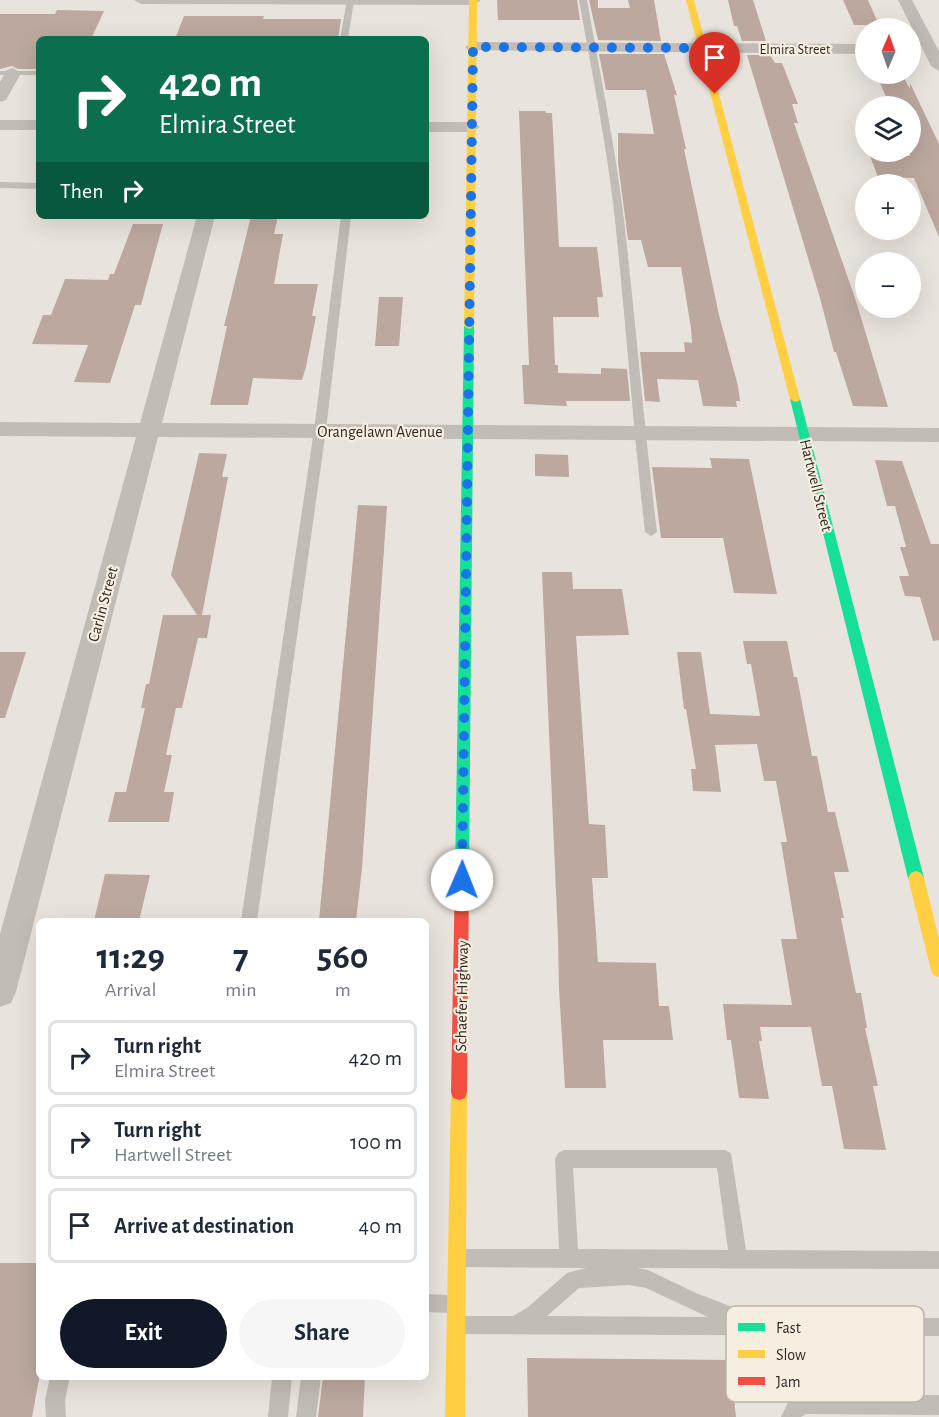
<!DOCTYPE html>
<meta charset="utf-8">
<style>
:root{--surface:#fff;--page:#f6f6f7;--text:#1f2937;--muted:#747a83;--line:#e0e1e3;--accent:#111827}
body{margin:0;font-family:"Alegreya Sans",sans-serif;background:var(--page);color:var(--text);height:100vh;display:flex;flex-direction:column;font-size:22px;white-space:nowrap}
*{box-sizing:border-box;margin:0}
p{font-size:20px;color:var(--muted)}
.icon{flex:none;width:33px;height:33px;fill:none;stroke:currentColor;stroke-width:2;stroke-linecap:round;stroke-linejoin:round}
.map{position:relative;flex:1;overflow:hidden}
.panel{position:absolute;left:36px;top:918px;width:393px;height:462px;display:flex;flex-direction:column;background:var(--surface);border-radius:9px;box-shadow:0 6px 24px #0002}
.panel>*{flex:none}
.hud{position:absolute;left:36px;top:36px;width:393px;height:183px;border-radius:9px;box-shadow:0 6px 24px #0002;background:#0b6e4f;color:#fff;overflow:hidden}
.needle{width:39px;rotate:2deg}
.fabs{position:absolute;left:855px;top:18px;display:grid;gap:12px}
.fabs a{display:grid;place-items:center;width:66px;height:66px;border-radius:50%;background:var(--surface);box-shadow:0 6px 24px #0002;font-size:30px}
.pin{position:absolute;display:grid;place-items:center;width:51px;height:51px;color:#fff;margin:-62px -26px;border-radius:50% 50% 50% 0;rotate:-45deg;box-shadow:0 0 6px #0007}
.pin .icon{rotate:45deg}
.me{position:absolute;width:66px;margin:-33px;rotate:1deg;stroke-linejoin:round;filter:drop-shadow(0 0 4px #0008)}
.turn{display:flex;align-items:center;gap:21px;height:126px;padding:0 24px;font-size:27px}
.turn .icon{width:78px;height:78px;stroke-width:2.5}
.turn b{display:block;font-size:42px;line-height:51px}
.then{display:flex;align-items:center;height:57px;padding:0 24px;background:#0003;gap:12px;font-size:22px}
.eta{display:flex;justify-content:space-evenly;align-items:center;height:102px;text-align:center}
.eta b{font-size:36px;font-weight:600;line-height:42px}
.action{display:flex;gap:12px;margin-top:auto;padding:12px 24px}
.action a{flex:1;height:69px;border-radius:36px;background:var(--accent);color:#fff;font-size:24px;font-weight:600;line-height:69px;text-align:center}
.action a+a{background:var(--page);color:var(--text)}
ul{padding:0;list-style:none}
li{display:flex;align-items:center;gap:18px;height:75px;margin:0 12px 9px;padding:0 12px;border:3px solid var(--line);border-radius:9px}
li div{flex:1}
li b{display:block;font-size:22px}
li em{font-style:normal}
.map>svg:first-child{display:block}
.building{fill:#bca89f}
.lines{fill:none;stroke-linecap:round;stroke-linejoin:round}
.lane{fill:#c2bcb6;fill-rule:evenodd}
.street{fill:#c2bcb6;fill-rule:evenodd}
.fast{fill:#16e098;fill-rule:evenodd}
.slow{fill:#ffcf43;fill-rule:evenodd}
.jam{fill:#f24e42;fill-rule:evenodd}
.route{stroke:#1a73e8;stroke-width:10;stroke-dasharray:0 18}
.labels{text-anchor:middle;stroke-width:4.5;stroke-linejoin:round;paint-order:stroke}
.far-street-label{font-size:14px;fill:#322925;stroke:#f7eee2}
.street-label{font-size:16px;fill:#322925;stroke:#f7eee2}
.key{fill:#f7eee2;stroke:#bcb3a9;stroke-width:1.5}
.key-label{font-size:16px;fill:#322925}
</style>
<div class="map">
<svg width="939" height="1417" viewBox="0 0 939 1417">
<rect width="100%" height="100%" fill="#e9e3dd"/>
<!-- building -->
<path class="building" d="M497,0H577L580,20H498Z
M589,0H598V8H630L628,0H654L661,41L598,40Z
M728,0H753L766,41H742L737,26H734Z
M843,0H868L879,25H854Z
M57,10L104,11L91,39H39V69H18L12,66L0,69V14H55Z
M184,16H264L263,19H341L338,39H175Z
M599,54H664L677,95H674L686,149H684L719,315L738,386L740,401H736L737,407L703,406L698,380L657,379L660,402L645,401L640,352H685L684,342L692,343L691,328L681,267H648L641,240H628L618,163V133L654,134L646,90H606Z
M747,55H770L775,63H782L798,104H792L798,123H794L856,301L888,407L853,406L836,352H834L820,298Z
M876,74H902L910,89V83L939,144V237L914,178L878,177L870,156H910V106H890Z
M519,111H545L546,113H552L559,247H597L603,297H597L599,317H553L555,365H558V373L601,374V368L627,369L630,401H566L567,406L524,404L522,365H529Z
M251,216H278L274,234H283L274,284H318L312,316H316L306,367L302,380L253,378L248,405H210L227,326H224Z
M133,224H163L141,305H135L110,383L74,382L88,345L32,344L43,315H51L65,279L108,280L110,274H114Z
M379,297H403L399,346H375Z
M199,453L227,454L222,477H228L202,615H211L207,638H198L182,708H176L166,755H172L164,792H174L169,822H108L115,792H126L145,708H141L146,684H149L163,615H197L171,575Z
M535,454L568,455L569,477L535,476Z
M710,458L749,459L777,594L734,593L723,538H661L652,467L712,468Z
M875,460L902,461L931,544H939V640L933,641L920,597L905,596L899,576H909L900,547H906L895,506H887Z
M358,505L387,506L362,868L356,921H319Z
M542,572H572L573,589H622L629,635L576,636L589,824L605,825L608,878H592L598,962L656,963L659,1006H669L673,1040H603L606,1088H565L559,989L558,937Z
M743,641H787L794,677H797L812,756H817L828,812H835L849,872H834L844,918H841L856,993H861L867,1028H865L878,1086H873L886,1150L844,1149L832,1086H822L811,1027H760L762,1041H759L769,1099L739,1098L731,1040H727L723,1004L792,1005L781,939H797L781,842H787L776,781H764L757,744L715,745L721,792L693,791L691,769H696L686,709H684L677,652H701L710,714L760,716L751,664H747Z
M0,652H26L5,718H0Z
M105,874L150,875L139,921H94Z
M0,1263H39V1379L32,1417H0Z
M527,1358L730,1360L736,1417H528Z
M323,1377H365L363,1417H318Z"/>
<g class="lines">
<!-- lane -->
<path class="lane" d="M347,0L354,1L348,39H340Z
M579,0H587C600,73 615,146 624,220C636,324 644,428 657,532L651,536L645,532C633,428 626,324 615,220C607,146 592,73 579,0Z
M0,71H39V75H0Z
M0,182L39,183V189L0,188Z
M341,216H351L326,430L257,921H241L314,430Z
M564,1150H725L731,1153L746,1250L939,1251V1269L637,1268L648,1270L696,1293L758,1317L939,1318V1336L461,1334L454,1332L452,1325L454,1318L461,1316H513L527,1308L567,1273L586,1268L461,1267L455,1264L452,1258L455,1252L461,1249H559L555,1159L558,1153ZM573,1168H717L728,1250L578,1249ZM629,1285L646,1288L708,1317L547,1316L579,1288Z
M426,1294L452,1295L459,1297L461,1304L459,1311L452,1313L426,1312Z
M50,1377H70L65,1400L66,1417H46L45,1400Z
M272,1377H292L288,1417H268Z
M301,1377H321L316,1417H296Z
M806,1394L939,1395V1415L806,1414L801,1417H781L790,1398Z"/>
<!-- street -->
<path class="street" d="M134,0H480V1L473,5L141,4Z
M898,0H912L939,51V71L931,66Z
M473,42L866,44V54L468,50L465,47Z
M13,68L21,73L6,100L0,102V82L7,70Z
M0,120H39V130H0Z
M426,122H472L480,127L472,132H426Z
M197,216H215L162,423L939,428V442L158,437L16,992L11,1003L0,1007V934L136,437L0,436V422L140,423Z"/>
<!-- fast -->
<path class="fast" d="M469,323L474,326L469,874L467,879L462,881L457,879L455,874L464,326Z
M795,396L800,399L924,878L921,883L916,885L911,883L908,878L790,399Z"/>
<!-- slow -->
<path class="slow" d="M469,0H477L474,326L469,329L464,326Z
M686,0H694L800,399L799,401L795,402L790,399Z
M916,871L921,873L924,878L939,939V977L933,975L931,970L908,878L911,873Z
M459,1084L465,1086L467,1092L465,1417H445L451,1092L453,1086Z"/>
<!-- jam -->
<path class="jam" d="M462,867L467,869L469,874L467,1092L465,1098L459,1100L453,1098L451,1092L455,874L457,869Z"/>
</g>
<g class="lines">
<!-- route -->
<path class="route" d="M462,880L473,47L703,48L715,94"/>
</g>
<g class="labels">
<!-- far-street labels -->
<g class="far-street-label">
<text x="795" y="54">Elmira Street</text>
</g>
<!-- street labels -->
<g class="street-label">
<text x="380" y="437">Orangelawn Avenue</text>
<text transform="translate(817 485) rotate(76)" y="6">Hartwell Street</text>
<text transform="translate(102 604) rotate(-75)" y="6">Carlin Street</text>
<text transform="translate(461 996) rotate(-89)" y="6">Schaefer Highway</text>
</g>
</g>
<!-- legend -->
<rect x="726" y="1306" width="198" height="96" rx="9" class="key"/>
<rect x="738" y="1323" width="27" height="8" fill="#16e098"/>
<rect x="738" y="1350" width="27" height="8" fill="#ffcf43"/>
<rect x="738" y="1377" width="27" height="8" fill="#f24e42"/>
<g class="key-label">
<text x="776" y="1333">Fast</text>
<text x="776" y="1360">Slow</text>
<text x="776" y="1387">Jam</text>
</g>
</svg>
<div class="fabs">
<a><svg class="needle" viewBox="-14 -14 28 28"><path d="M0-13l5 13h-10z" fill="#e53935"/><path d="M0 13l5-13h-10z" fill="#747a83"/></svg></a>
<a><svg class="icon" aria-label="layers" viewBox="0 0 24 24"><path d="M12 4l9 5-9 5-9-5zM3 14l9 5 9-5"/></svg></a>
<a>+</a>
<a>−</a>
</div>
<div class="pin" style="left:715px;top:94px;background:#d93025"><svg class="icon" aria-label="arrive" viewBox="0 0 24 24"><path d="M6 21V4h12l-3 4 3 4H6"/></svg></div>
<svg class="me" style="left:462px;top:880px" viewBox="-20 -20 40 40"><circle r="19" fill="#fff"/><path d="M0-13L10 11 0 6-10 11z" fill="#1a73e8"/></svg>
<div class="hud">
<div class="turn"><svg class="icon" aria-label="right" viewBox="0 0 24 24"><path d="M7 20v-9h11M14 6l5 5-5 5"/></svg><div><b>420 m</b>Elmira Street</div></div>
<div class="then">Then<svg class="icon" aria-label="right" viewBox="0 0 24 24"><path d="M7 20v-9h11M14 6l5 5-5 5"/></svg></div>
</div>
<section class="panel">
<div class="eta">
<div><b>11:29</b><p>Arrival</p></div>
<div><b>7</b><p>min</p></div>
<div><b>560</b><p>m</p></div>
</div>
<ul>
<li><svg class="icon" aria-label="right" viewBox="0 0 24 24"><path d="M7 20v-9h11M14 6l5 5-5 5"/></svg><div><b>Turn right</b><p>Elmira Street</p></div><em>420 m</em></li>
<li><svg class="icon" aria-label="right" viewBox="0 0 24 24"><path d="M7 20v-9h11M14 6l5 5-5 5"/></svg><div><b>Turn right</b><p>Hartwell Street</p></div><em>100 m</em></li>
<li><svg class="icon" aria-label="arrive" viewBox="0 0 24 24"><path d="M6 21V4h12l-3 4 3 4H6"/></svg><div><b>Arrive at destination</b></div><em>40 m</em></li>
</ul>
<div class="action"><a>Exit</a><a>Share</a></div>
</section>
</div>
